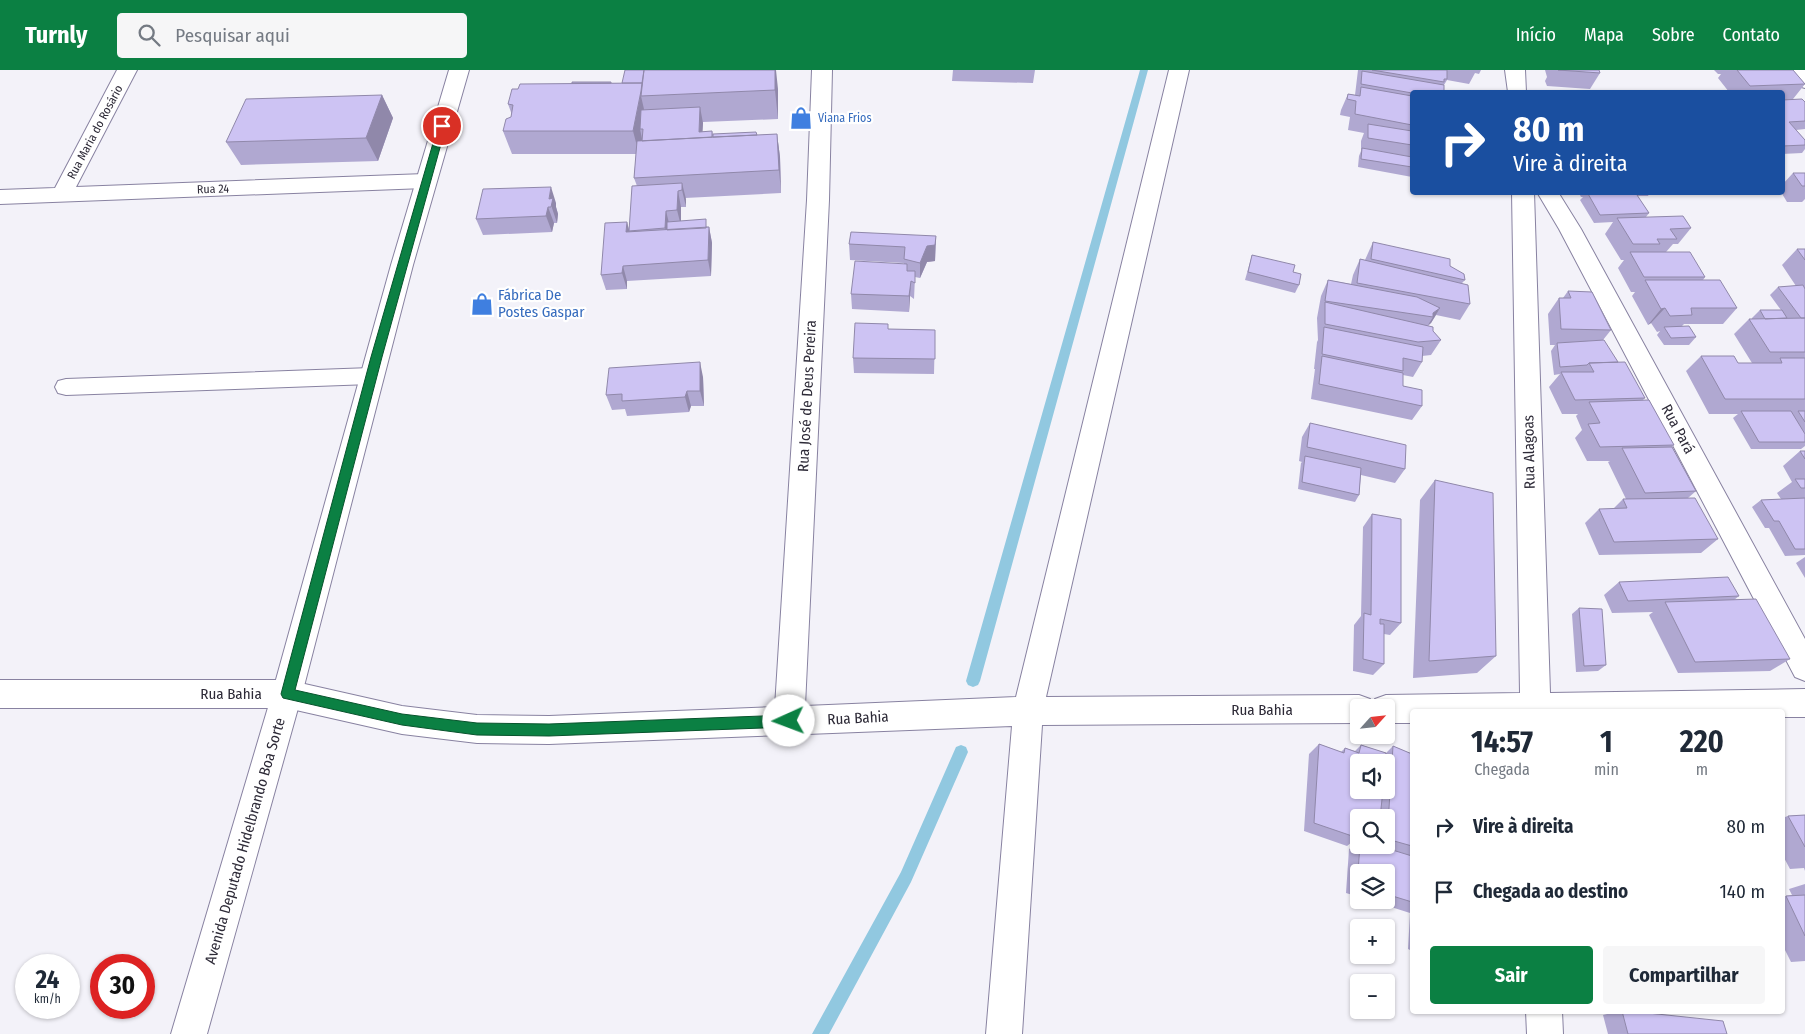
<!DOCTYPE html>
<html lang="pt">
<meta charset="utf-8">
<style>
:root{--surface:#fff;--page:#f6f6f7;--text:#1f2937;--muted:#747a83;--accent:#0b8043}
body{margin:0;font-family:"Fira Sans Condensed",sans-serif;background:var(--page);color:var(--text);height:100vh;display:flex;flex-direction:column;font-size:19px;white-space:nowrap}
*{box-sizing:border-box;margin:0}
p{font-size:16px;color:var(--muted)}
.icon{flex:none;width:28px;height:28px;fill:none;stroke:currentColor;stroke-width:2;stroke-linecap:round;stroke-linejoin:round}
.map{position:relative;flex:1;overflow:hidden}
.sheet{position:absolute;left:1410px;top:639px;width:375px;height:305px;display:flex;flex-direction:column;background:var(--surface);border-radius:5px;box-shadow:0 1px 4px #0004}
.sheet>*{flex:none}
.hud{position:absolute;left:1410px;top:20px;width:375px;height:105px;border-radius:5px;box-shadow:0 1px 4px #0004;background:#1a4fa0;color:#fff;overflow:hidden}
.needle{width:32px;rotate:63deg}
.fabs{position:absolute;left:1350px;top:629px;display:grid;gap:10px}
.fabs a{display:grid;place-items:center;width:45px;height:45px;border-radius:5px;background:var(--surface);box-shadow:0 1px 4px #0004;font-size:25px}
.speed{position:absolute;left:15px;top:884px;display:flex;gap:10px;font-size:25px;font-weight:700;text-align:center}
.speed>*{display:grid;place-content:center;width:65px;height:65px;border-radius:50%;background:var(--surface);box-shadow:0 1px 4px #0004;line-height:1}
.speed small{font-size:12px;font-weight:400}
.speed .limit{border:8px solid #d22;background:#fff;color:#111}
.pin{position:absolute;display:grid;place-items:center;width:42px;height:42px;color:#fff;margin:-21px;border:2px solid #fff;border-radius:50%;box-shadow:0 1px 5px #0007}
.me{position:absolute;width:55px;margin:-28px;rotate:268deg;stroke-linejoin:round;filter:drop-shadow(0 0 4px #0008)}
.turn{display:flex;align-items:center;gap:18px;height:105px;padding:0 20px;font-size:22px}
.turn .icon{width:65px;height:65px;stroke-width:2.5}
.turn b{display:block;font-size:35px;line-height:42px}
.eta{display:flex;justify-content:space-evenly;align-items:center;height:85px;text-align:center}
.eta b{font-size:30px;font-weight:700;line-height:35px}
.cta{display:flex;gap:10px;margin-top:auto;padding:10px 20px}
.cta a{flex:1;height:58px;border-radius:5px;background:var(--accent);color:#fff;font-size:20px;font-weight:700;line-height:58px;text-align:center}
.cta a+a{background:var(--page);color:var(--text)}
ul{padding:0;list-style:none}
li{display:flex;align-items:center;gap:15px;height:65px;padding:0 20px}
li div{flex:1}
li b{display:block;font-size:19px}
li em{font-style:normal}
header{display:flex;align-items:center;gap:30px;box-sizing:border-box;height:70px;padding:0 25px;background:var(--accent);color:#fff}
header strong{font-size:24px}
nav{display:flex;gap:28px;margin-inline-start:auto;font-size:18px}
.search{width:350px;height:45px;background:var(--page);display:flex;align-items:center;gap:12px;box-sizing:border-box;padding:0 18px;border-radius:5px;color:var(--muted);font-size:19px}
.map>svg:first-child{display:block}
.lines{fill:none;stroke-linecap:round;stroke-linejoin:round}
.stream{fill:#91c8e0;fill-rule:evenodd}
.service-casing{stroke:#8882a1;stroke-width:2}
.minor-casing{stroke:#8882a1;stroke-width:2}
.secondary-casing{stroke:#8882a1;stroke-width:2}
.service{fill:#fff;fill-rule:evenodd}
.minor{fill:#fff;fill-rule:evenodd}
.secondary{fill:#fff;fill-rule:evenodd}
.wall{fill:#b0a8d1;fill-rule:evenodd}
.shaded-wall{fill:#9088aa}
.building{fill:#cdc3f3;stroke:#9088aa}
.route{fill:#0b8043;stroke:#07532c}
.labels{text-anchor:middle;stroke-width:4.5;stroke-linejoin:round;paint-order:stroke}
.far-shop-label{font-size:12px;fill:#366cbe;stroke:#fff;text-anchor:start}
.far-street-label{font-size:12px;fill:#2d2a37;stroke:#fff}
.shop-label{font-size:15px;fill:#366cbe;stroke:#fff;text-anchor:start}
.street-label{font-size:15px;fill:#2d2a37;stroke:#fff}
</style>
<header>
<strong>Turnly</strong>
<div class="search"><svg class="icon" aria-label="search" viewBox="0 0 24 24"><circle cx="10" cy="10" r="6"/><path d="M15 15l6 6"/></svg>Pesquisar aqui</div>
<nav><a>Início</a><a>Mapa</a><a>Sobre</a><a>Contato</a></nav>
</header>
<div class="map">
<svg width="1805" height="964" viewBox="0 0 1805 964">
<rect width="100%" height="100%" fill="#f3f2f9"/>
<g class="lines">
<!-- stream -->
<path class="stream" d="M1140,0H1148L980,611L978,615L973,617L968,615L966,611Z
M961,675L966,677L968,682L911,812L829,964H812L901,802L956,677Z"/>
<defs>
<path id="service" d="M371,298L378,300L382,306L378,312L371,314L66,325L58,323L55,317L58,311L66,309Z"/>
<path id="minor" d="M117,0H137L76,117L425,104L432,106L436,111L432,116L425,118L0,134V120L55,118Z
M812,0H832L829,130L805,636L1016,627L1169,0H1189L1046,627L1359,625L1370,629L1372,635L1375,629L1386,625L1520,623L1512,122H1534L1550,623L1805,619V647H1782V641H1412V653H1386V638H1359V653L1042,655L1022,964H986L1012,656L549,674L477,673L402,664L287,638H0V610H287L402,636L477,645L549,646L775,637L807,130Z
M1505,0H1525L1526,22H1508Z
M1785,0H1805V18L1798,16Z
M1537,122H1558L1581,159L1805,569V611L1795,607L1559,159Z
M1526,941H1562L1563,964H1527Z"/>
<path id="secondary" d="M449,0H469L413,195L302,624L207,964H171L272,624L391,195Z"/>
</defs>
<!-- service casing -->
<use href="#service" class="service-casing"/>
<!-- minor casing -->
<use href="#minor" class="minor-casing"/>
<!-- secondary casing -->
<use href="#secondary" class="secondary-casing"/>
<!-- service -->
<use href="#service" class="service"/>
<!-- minor -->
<use href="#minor" class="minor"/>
<!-- secondary -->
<use href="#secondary" class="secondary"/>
</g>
<!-- wall -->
<path class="wall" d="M953,0H1035L1033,13L952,11Z
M1358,0H1481L1479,4L1475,3L1469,14L1447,10L1444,15L1412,22V107L1358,97L1359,86L1361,81V71L1364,63L1348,60L1350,47L1340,45L1341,40L1348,24L1355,25Z
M1545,0H1599L1600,3L1590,19L1547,16L1545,11L1547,7Z
M1714,0H1793L1805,14L1793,29L1805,32V59L1796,60L1805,70V79L1802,83L1782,84V22H1729L1718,8L1721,4H1718Z
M572,13H612L778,19V49L703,52L702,62L712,61L713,64L757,65L777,64L780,87L781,123L685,128L686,137H681V151L709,157L712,173L711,206L627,211V219L606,220L601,205L627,152L629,160L637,116L634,108L636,84H512L503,61L511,47L512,45L508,34Z
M382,25L393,48L378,91L241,95L226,72Z
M1793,103H1805V129L1802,132H1787L1781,122H1782V115Z
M1575,122H1650L1648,126H1637L1649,143L1646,147L1691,158L1678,174H1673L1666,182L1705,207L1703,210L1737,238L1723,254H1684L1682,256L1696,267L1689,275H1664L1657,265L1660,261L1657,262L1651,253L1648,255L1632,226L1635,222H1631L1618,198L1624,190H1621L1605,164L1613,152L1594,153L1580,130L1583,127H1581L1579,123H1576Z
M556,133V137L558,144L557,153H554L552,162L483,165L476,149Z
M936,166L935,191L927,192L920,208L915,207L914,229L910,226L909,242L852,239L851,224L904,194V193L850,190L849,174Z
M1373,172L1450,196L1465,210L1462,213L1470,234L1460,250L1436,245L1431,253L1428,256L1441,270L1431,285L1422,286V292L1413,307L1403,305V316L1422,336L1412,350L1311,329L1315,299H1314L1317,272L1318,270L1317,248L1321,226L1328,210L1351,214L1353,205L1360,189L1365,190Z
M1797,179H1805V376L1801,379H1751L1733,348L1738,344H1709L1686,301L1701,286L1738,293H1752L1734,264L1749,249H1752V248L1760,240H1781L1770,225L1778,217L1796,216L1782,195Z
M1252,185L1293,202L1299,215L1295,223L1245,210Z
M1568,221L1611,260L1603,270L1618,292L1645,328L1643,330L1674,375L1672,377L1696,421L1688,428L1718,469L1701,483L1599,485L1585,453L1599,439H1613L1623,429H1626L1608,392L1610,391H1587L1575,368L1582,360L1576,346L1578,344H1562L1549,317L1560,304L1554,305L1551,281L1555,275H1550L1548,244L1559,228H1563Z
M888,259L935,260L934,304L854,303L853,288Z
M703,307L704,336H691L689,342L627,346L625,339L612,340L606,325Z
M1310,353L1405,399L1395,413L1361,405L1359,425L1355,432L1298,419L1301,393L1302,392L1299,391L1302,367Z
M1800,381H1805V485L1785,486L1769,458H1765L1752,437L1761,430L1781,429L1777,423L1792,412L1783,396Z
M1435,410L1496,586L1477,603L1413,608L1420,430Z
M1372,444L1401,553L1390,565L1384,564V594L1373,605L1353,601L1354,555L1361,546L1363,457Z
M1805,487V508L1796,493Z
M1619,512L1739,526L1734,530L1790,589L1770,601L1678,603L1649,545L1653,542L1612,543L1604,525Z
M1579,538L1606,595L1598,601L1576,602L1572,544Z
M1319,674L1341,682L1345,678L1355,681L1361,675L1386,683L1393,676L1412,684V683V881L1408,879L1410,843L1369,830H1386V802H1359V827L1346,823L1349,779L1359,772V775H1386V748H1359V771L1356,769L1347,776L1304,761L1309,684ZM1359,692H1386V720H1359Z
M1805,745V801L1804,798L1790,799L1782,784V748L1788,746Z
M1805,814V891L1791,892L1782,874V827L1786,826L1792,825L1789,819Z
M1619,941H1629L1727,964H1608L1603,945Z"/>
<!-- shaded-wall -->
<path class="shaded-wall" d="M775,0H776L778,19V49L775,20Z
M643,13L641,26L646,48L643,59H640L642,69L639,84L633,61Z
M382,25L393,48L378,91L366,68Z
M700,37L703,53L702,73L699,62Z
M777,64L780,87L781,123L779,100Z
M682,113L686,129V137L682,120Z
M551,117L556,133V137L558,144L557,153L549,129Z
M678,121L681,137V156L677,140Z
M548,137L554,153L552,162L546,146Z
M666,141L670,157L667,166L665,158Z
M627,152L631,168L626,162Z
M709,157L712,173L711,206L708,190Z
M936,166L935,191L927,192L920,208V193L927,176Z
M623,196L627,211V219L622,203Z
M911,211L910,226L909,242V226Z
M1440,238L1431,253L1428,255L1433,247V243Z
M1665,238L1651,253L1648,255L1661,239Z
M700,292L703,307L704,336L700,321Z
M687,321L691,336L689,342L685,327Z"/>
<!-- building -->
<path class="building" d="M625,0H644L642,13H622Z
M644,0H775V20L641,26Z
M1372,0H1447V9H1444V12Z
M1558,0H1599L1600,3Z
M1737,0H1793L1805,14L1750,16Z
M1362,1L1444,15V21L1450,22L1412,23L1361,14Z
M572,12H611V13H572Z
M642,13L641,21L633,61H503L506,49L511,47L513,35L508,34L512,19H518L520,14Z
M1361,17L1412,26V55L1355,44L1356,31L1347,29L1348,24L1360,26Z
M382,25L366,68L226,72L246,29Z
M1802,29L1805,32V51L1789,52L1805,70V75L1782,76V53H1783L1782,52V30Z
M700,37L699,62L712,61V67L642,71L643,59H640L641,40Z
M1368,54L1412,61V75L1368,68Z
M756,62L757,65L713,67V64Z
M777,64L779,100L634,108L637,71Z
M1362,78L1412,87V97L1361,89Z
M1793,103H1805V116H1802Z
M682,113V120L678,121L677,140L666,141L665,158L629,161L632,116Z
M551,117L549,129L553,128L551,137H548L546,146L476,149L483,119Z
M1587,122H1635L1649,143L1600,145Z
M1683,146L1691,158L1670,159L1677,169H1657L1660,174H1633L1617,148Z
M706,149V158L667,160V152Z
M627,152L626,162L709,157L708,190L623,196L622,203L601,205L605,153Z
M851,162L936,166L935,175L927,176L920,193L904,189L905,177L849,174Z
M1373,172L1450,189V196L1464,204L1465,210L1371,189Z
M1797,179H1805V190Z
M1630,182H1690L1705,207H1644Z
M1252,185L1295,195L1293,202L1301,204L1299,215L1248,202Z
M1360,189L1468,215L1470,234L1357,213Z
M855,191L907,194V201H915V213L911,211L909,226L851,224Z
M1328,210L1417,227L1440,238L1433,243V247L1325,231Z
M1645,210H1720L1737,238H1691L1692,245L1670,246L1665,238L1661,239Z
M1803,215L1805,219V248H1801L1778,217Z
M1568,221L1592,222L1611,260L1561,259L1559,228H1571Z
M1325,232L1433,257V261L1441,270L1418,272L1325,254Z
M1760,240H1782L1787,248L1765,249Z
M1805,248V282H1770L1749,249Z
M855,253L888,254V259L935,260V289L853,288Z
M1689,256L1696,267L1671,268L1664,257Z
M1324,257L1423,277L1422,292L1403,288V301L1322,284Z
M1604,270L1618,292L1589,293L1587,295L1560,297L1557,273Z
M1322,286L1403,303V316L1422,320V336L1319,314Z
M1701,286H1734L1738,293H1782L1780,288H1805V329H1725Z
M700,292V321H687L685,327L622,331V324L606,325L609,298Z
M1625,292L1645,328L1575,330L1561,302H1594L1589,293Z
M1649,330L1674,375L1600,377L1588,354L1600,353L1589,332Z
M1741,341H1791L1805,364V372H1759Z
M1798,341H1805V352Z
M1310,353L1406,375L1405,399L1307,377Z
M1672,377L1696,421L1645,423L1622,378Z
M1800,381H1805V389Z
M1305,386L1361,398L1359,425L1302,412Z
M1795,409H1805V418H1801Z
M1435,410L1493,423L1496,586L1429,591Z
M1695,428L1718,469L1614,472L1599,439L1627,438L1623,429Z
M1805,428V479H1795L1779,451H1774L1761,430Z
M1372,444L1401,449V553L1380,549V554H1384V594L1363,589L1364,543L1371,545Z
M1728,507L1739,526L1628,531L1619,512Z
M1756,529L1790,589L1695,592L1665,532Z
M1579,538L1602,539L1606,595L1584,596Z
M1319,674L1344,683L1345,678L1359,683L1361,675L1386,683L1385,692H1359V720H1383L1380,748H1359L1358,768L1314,753Z
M1393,676L1412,684V776L1387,769Z
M1805,745V777L1788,746Z
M1360,775H1376L1412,786V832L1386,824V802H1359V816L1357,815Z
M1805,825V866L1786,826Z
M1622,941H1629L1723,951L1727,964H1628Z"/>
<!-- route -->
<path class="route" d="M442,53L446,56L382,287L295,620L402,644L477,653L549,654L789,645L794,647L796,651L794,655L789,657L549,666L477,665L402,655L283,628L281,624L371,287L438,56Z"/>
<!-- icons -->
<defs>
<symbol id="shop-bare" viewBox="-9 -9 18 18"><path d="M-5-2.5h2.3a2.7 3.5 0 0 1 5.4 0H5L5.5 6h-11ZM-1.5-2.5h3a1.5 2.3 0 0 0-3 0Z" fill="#3f7fe0" stroke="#fff" stroke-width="2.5" paint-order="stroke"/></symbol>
</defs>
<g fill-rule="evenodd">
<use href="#shop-bare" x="785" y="32" width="32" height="32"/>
<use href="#shop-bare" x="466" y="218" width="32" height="32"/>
</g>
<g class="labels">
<!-- far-shop labels -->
<g class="far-shop-label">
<text x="818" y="52">Viana Frios</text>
</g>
<!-- far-street labels -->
<g class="far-street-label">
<text transform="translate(95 62) rotate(-62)" y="4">Rua Maria do Rosário</text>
<text transform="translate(213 119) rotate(-2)" y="4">Rua 24</text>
</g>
<!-- shop labels -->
<g class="shop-label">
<text x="498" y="230">Fábrica De<tspan x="498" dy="17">Postes Gaspar</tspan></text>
</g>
<!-- street labels -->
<g class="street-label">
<text transform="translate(807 326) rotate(-87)" y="5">Rua José de Deus Pereira</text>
<text transform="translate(1678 359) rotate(62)" y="5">Rua Pará</text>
<text transform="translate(1529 382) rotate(-91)" y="5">Rua Alagoas</text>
<text x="231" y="629">Rua Bahia</text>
<text x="1262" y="645">Rua Bahia</text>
<text transform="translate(858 648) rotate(-3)" y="5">Rua Bahia</text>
<text transform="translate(245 771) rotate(-74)" y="5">Avenida Deputado Hidelbrando Boa Sorte</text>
</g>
</g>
</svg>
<div class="fabs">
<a><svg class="needle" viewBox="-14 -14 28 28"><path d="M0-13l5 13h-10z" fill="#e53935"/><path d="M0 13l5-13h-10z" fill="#747a83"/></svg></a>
<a><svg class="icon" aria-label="sound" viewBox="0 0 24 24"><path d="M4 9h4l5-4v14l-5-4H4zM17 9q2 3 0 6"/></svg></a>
<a><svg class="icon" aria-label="search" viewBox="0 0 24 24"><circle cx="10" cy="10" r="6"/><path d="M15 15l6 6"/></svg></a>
<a><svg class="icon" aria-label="layers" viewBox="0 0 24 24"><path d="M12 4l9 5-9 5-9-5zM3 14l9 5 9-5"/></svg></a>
<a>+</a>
<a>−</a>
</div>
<div class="speed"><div>24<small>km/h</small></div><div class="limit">30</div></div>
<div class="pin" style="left:442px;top:56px;background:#d93025"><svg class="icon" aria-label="arrive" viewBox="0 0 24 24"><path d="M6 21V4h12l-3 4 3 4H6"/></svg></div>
<svg class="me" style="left:789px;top:651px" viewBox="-20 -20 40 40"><circle r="19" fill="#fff"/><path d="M0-13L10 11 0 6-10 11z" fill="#0b8043"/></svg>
<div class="hud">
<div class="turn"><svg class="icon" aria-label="right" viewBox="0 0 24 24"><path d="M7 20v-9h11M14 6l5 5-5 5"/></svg><div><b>80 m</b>Vire à direita</div></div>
</div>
<section class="sheet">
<div class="eta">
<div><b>14:57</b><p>Chegada</p></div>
<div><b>1</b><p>min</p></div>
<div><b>220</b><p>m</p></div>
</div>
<ul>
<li><svg class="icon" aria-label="right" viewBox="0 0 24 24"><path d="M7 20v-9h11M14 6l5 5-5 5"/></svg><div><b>Vire à direita</b></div><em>80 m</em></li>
<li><svg class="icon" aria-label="arrive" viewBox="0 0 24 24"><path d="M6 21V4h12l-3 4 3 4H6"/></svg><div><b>Chegada ao destino</b></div><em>140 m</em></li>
</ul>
<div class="cta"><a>Sair</a><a>Compartilhar</a></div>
</section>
</div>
